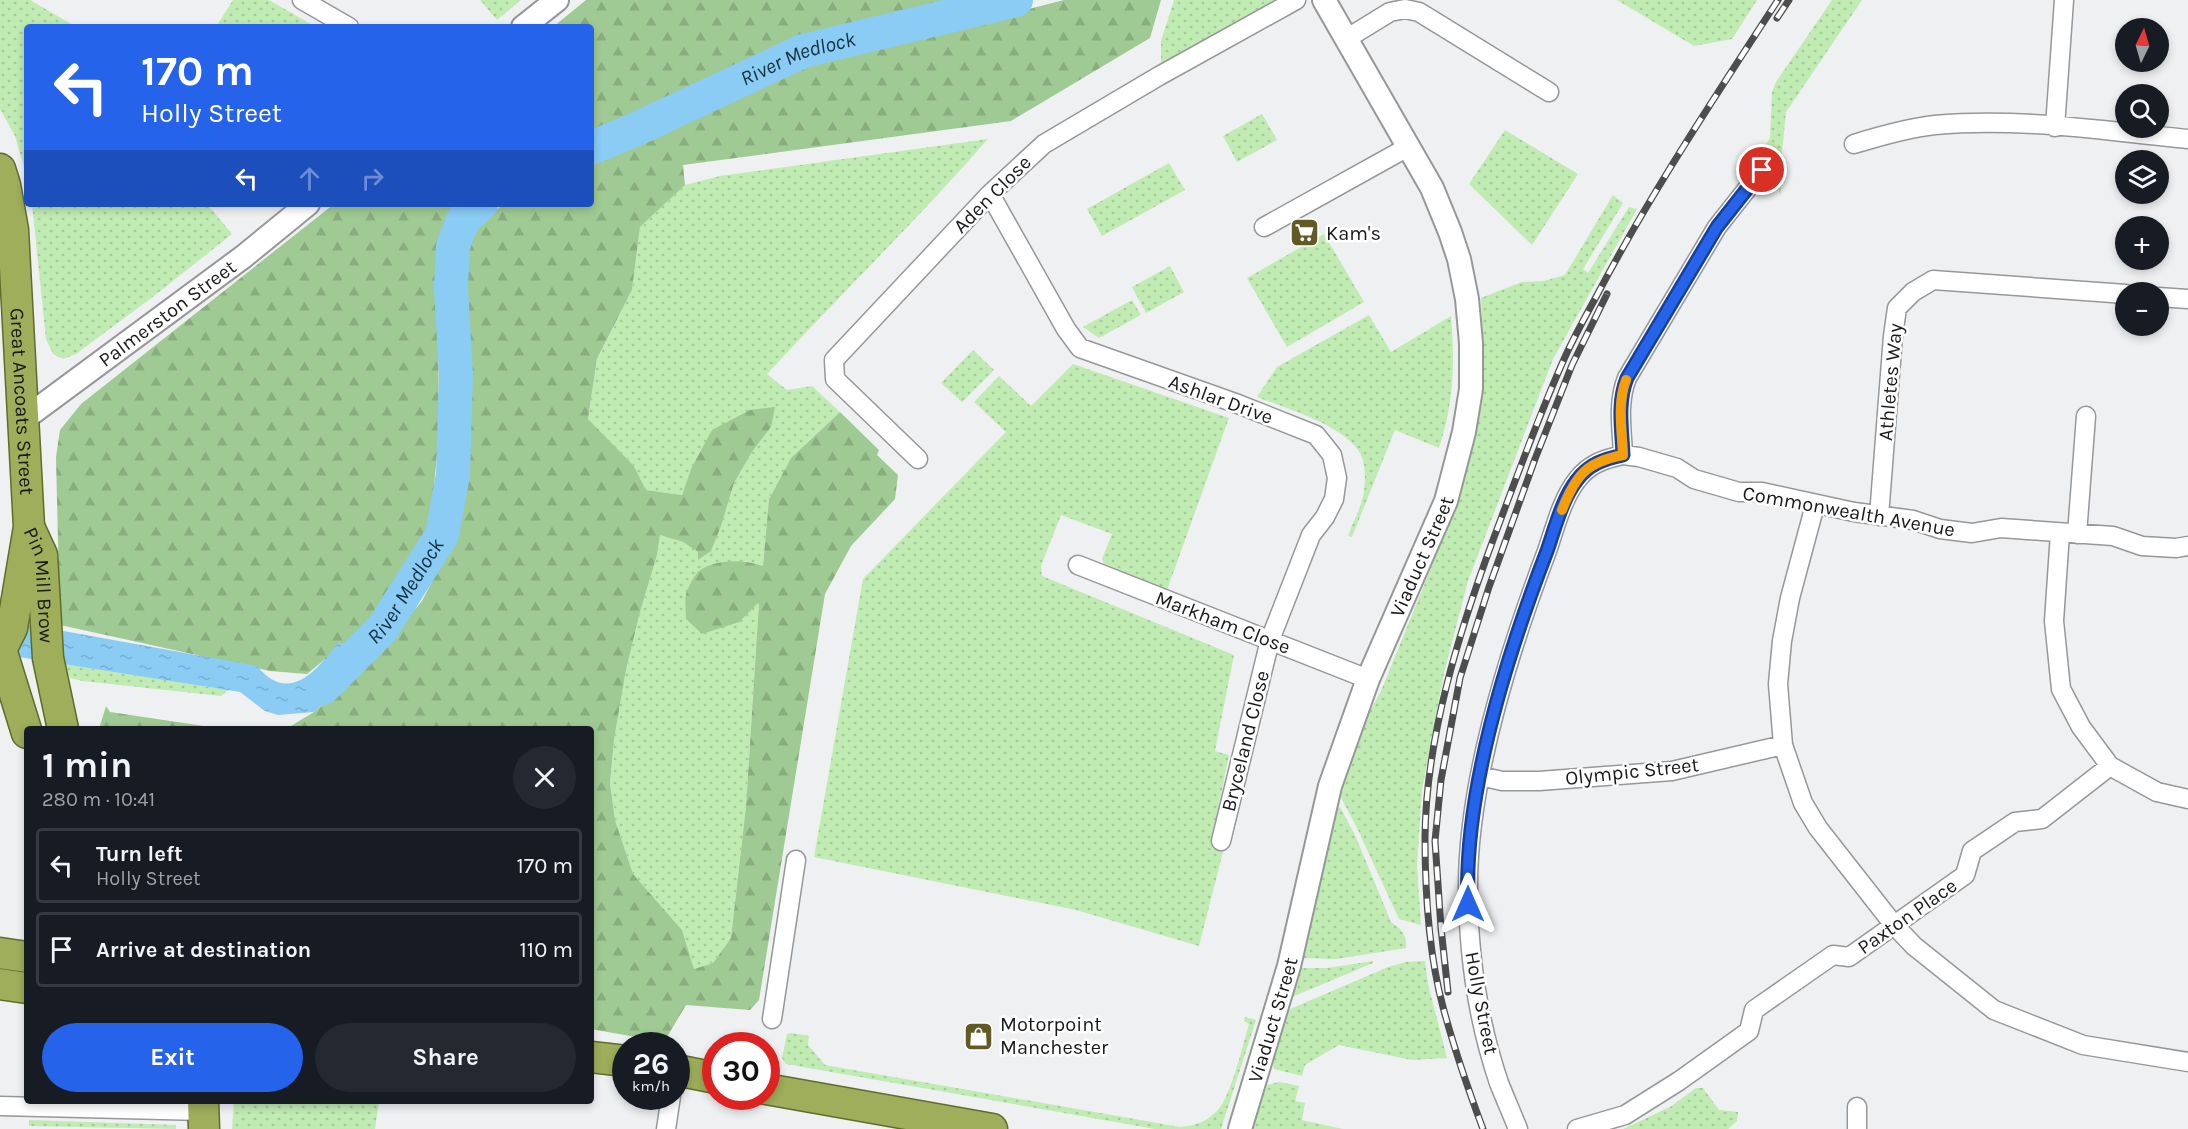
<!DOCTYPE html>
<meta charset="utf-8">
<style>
:root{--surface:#171b24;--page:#242831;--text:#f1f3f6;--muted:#9ea1a6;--line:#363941;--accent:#2563eb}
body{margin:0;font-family:Karla,sans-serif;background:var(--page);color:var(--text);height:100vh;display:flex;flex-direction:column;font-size:22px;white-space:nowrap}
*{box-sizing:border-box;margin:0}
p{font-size:20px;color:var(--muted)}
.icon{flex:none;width:33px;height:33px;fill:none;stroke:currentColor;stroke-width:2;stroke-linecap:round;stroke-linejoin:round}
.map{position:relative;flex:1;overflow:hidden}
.side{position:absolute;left:24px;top:726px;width:570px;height:378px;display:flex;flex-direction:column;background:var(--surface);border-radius:6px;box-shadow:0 3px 9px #0003}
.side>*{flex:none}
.banner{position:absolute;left:24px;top:24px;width:570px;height:183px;border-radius:6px;box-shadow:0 3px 9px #0003;background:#2563eb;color:#fff;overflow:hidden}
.needle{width:39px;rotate:5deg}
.controls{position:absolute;left:2115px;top:18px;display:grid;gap:12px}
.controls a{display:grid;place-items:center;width:54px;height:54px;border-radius:50%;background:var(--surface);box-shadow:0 3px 9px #0003;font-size:30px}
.speed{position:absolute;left:612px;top:1032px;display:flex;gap:12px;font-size:30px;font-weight:700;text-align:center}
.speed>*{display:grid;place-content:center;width:78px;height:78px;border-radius:50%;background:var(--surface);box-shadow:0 3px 9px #0003;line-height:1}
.speed small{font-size:15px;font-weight:400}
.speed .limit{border:9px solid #d22;background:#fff;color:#111}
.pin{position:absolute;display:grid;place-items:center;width:51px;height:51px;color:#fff;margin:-26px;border:3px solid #fff;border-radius:50%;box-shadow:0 2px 6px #0007}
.me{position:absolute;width:66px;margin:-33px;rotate:0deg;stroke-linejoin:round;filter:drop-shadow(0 0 4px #0008)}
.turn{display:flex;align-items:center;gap:21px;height:126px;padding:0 18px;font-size:27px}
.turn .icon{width:78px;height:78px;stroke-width:2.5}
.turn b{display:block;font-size:42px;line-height:51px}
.lanes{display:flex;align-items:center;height:57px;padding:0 18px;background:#0003;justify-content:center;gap:30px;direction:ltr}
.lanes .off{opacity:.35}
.round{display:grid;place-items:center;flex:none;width:63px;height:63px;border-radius:32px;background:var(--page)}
.head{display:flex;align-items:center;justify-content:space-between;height:102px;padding:0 18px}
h1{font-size:36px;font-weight:700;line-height:45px}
.cta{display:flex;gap:12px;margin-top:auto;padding:12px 18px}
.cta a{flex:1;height:69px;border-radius:36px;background:var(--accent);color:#fff;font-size:24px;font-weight:700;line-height:69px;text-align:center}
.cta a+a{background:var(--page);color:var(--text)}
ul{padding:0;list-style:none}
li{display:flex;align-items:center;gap:18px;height:75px;margin:0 12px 9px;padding:0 6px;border:3px solid var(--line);border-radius:6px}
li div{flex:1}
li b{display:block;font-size:22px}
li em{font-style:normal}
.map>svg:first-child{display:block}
.green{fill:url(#green-dots)}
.forest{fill:url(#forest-firs)}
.water{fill:url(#water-ripples)}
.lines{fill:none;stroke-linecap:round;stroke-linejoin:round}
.river{stroke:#8accf4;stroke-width:34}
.minor-casing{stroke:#969799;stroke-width:21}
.tertiary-casing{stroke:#969799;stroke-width:26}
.trunk-casing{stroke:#606d2a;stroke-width:33}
.minor{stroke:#fff;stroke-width:18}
.tertiary{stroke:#fff;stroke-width:22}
.trunk{stroke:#9eae5b;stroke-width:30}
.rail-casing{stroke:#4d4d4e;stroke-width:7}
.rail{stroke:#fff;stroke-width:4.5;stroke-dasharray:14;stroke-linecap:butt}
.route-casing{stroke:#184099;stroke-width:15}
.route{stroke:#2563eb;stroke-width:10}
.slow{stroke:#f59e0b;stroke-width:10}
.labels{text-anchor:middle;stroke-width:5;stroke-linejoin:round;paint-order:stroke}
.street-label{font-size:20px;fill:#19191a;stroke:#fff}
.poi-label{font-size:20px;fill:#19191a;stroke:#fff;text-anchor:start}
.water-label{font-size:21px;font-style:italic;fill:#143243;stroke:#fff}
</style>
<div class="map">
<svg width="2188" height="1129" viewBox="0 0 2188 1129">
<defs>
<pattern id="green-dots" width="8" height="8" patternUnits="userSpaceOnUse" patternTransform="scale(1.5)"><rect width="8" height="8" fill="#c0ebb2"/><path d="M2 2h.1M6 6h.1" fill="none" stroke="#a4c998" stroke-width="1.8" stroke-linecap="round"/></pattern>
<pattern id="forest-firs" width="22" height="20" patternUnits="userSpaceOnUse" patternTransform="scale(1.5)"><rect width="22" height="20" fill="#a0ca93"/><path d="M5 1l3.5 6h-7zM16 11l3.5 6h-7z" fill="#89ad7e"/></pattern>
<pattern id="water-ripples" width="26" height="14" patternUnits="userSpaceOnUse" patternTransform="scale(1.5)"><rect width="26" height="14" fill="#8accf4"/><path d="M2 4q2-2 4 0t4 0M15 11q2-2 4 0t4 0" fill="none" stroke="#76afd1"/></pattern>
</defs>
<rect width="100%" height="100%" fill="#eff0f2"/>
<!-- green -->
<path class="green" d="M0,0H30L73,25L72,27H27V177L15,136L0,109Z
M233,0H269L316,27H216Z
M480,0H521L497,20Z
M1174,0H1275L1161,65V41Z
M1617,0H1757L1732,39L1694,46Z
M1832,0H1862L1786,112L1781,163V195L1778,188L1772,181L1768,164L1760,160L1752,163L1770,138L1772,92L1776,82Z
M1262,114L1277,140L1237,162L1223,136Z
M1505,130L1578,174L1532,245L1469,184Z
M988,139C917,220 840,295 767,374L787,390L812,386L840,412L791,458L769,499L763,566C741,557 719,563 698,572L759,601L746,806L731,938L713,963L694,969L682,930L633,874L615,820L610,783L614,740L626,670L640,612L657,555L660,535L683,542L698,552V559L721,526L734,483L752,452L771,427L691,469L682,495L646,490L634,466L588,419L597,360L632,290L640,227L685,185L720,176Z
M1169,163L1185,190L1102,236L1087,209Z
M1613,195L1623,203L1583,269L1588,273L1629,207L1637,209L1553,359L1468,581L1444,673L1422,790L1417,866L1421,925L1399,919L1357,828L1339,794L1362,726L1381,691L1440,546L1463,483L1478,425L1484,368L1481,298L1522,282L1544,281L1565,275Z
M32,204H207L232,234L154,296L76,354L63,359L53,354L46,339Z
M1324,234L1364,302L1287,347L1247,278Z
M1170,266L1184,292L1146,313L1132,287Z
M1132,300L1141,315L1099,338L1083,327Z
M1369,315L1391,352L1451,316C1455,363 1454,403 1439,448L1395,430L1352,537L1348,536C1353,522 1362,506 1364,492C1365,481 1366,466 1361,455C1347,426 1285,408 1257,397L1277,367Z
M973,350L994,370L962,402L941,383Z
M1073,364L1229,418L1167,590L1104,564L1102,559L1112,534L1061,515L1041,566L1042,576L1234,655L1215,751L1229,755L1211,844L1224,848L1199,946L1076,910L814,857L863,579L1006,432L974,402L999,376L1031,406Z
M64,664L228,690L221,696L83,681L70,678Z
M1340,807L1355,835L1391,922C1402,929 1407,935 1406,948L1336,959L1301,958L1336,809Z
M1373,961V963L1292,997L1290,993L1297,968H1327Z
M1425,961L1428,984L1447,1058L1412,1060L1339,1045L1305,1065L1302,1076L1274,1069L1272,1062L1288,1010L1388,967L1406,962Z
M1245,1017L1256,1020L1221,1129H1155L786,1064L782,1058L787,1034L791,1033L809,1036L808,1045L825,1065L1180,1127C1194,1126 1206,1122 1217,1111C1231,1097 1243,1044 1249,1024L1244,1021Z
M1279,1082L1299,1086L1295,1101L1305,1103L1302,1120L1343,1129H1252L1267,1085Z
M1696,1088H1703L1719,1110L1738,1112L1737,1121L1728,1129H1623L1670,1107Z
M234,1101H379L375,1129H232Z
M29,1120L176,1125V1129L29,1126Z"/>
<!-- forest -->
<path class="forest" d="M586,0H972L800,48L591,137V27H553Z
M1064,0H1161L1150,38L1011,121L683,165L685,185L640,227L632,290L597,359L588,419L634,466L646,490L682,495L691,469L712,430L750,410L775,407L771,427L752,452L734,483L721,526L711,551L698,560V552L683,542L660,535L657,555L640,612L626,670L614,740L610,783L615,820L633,874L682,930L694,969L713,963L731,938L746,806L759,602L739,622L702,634L686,619C686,611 684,599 687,591C689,586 695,574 699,571C715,559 745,559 763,566L769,499L791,458L840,412L879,450L877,455L898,475L895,499L851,546L825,594L759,1000L750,1010L686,1005L664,1042L591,1029V729H286L314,712L367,666L422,601L456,536L458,274L476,225L504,204H591V161L808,65Z
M334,204H453L439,240L438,289L439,432L432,509L421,550L371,621L307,674L270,671L60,625L56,457L60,430L81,404Z
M106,706L110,712L224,729H99Z"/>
<!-- water -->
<path class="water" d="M0,622L58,630L257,666C290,706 317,669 339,642L367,666L314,712L278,715L265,711L240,692L0,654Z"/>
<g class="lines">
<!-- river -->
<g class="river">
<path id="s1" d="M591,148L632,131L803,51L1016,0"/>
<path id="s2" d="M323,688L383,628L442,535L453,475L456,376L451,287L453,246L463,220L481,204"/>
</g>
<defs>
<path id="minor" d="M302,0L349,27
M1346,39L1390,12L1405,9L1419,12L1549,92
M2055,127L2064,0
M1854,144C1880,136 1907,128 1935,125C2018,117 2105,131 2188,139
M990,194L1066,329L1080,348L1238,404L1316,435L1332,455L1337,478L1334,499L1325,517L1311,535L1270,640L1221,841
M1264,227L1408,147
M2158,297L2188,299
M1623,455L1639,457L1677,468L1694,479L1739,492H1762L1854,512L1913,520L1940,529L1972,533L2001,528L2113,536L2142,546L2176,548L2188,546
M918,459L835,379L834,360L990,194L1044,144L1159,76L1296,0
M1815,505L1790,598L1782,641L1778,684L1783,745L1803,803L1818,828L1894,925L1914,946L1994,1010L2083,1045L2188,1062
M1879,516L1893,336L1897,308L1913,292L1933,280L2126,294
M2060,533L2054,621L2061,689L2081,727L2110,766L2157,792L2188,799
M2077,534L2086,416
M1078,565L1368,679
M1480,776L1502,781H1539L1672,771L1783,745
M772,1019L796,860
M0,1106L203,1111
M666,1129L671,1096
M1518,1129C1512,1114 1505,1098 1499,1083C1478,1021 1468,951 1468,886C1468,779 1509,651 1547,551C1555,528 1562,499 1577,480C1589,464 1604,459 1623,455C1622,429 1617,403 1627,378L1717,227L1762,170
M1577,1129L1625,1115L1679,1081L1749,1031L1754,1010L1833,955L1849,957L1965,875L1972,851L2015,822L2042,819L2110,766
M1857,1129V1107"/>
<g id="tertiary">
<path d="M523,27L557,0"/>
<path id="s3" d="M24,419L243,257L308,204"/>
<path id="s4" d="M1240,1129L1289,966L1330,786L1368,679L1446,501L1464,432L1471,389V343L1467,299L1459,259L1450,232L1432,188L1324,0"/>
</g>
<g id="trunk">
<path id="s5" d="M0,169L5,185L13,230L29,527L12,628L0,652"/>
<path id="s6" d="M30,529L42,555L48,658L63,729"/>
<path d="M0,646L27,733"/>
<path d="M0,953L27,957"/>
<path d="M0,984L27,988"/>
<path d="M591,1057L626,1061"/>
<path d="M676,1070L716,1078"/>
<path d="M766,1089L992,1129"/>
<path d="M203,1101L204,1129"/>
</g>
</defs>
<!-- minor casing -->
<use href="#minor" class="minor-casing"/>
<!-- tertiary casing -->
<use href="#tertiary" class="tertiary-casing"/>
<!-- trunk casing -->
<use href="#trunk" class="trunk-casing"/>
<!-- minor -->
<use href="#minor" class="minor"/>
<!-- tertiary -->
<use href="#tertiary" class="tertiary"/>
<!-- trunk -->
<use href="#trunk" class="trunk"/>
<defs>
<path id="rail" d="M1777,18L1789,0
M1448,992L1441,928L1435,841L1441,780L1460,678L1489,587L1535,459L1572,365L1607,294
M1483,1129C1468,1089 1454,1048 1443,1007C1429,955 1425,890 1425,837C1426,737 1459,632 1493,540C1516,479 1538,417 1565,357C1574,337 1585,317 1596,297C1650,194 1715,97 1778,0"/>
</defs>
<!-- rail casing -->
<use href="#rail" class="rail-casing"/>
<!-- rail -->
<use href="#rail" class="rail"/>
</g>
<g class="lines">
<defs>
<path id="route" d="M1468,904C1463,792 1507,655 1547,551C1555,528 1562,499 1577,480C1589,464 1604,459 1623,455C1622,429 1617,403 1627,378L1717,227L1762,170"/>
</defs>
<!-- route casing -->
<use href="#route" class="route-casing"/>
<!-- route -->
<use href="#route" class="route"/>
<!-- slow -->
<path class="slow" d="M1562,510C1576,475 1586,462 1623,455C1622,430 1617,403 1626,380"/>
</g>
<!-- icons -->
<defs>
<symbol id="supermarket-square" viewBox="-11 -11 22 22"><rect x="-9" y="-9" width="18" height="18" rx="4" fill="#635925" stroke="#fff"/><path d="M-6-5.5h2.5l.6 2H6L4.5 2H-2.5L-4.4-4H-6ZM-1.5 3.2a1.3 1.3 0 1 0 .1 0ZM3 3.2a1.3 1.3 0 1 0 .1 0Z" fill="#fff"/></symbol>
<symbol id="shop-square" viewBox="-11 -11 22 22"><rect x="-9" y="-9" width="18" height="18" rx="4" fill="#635925" stroke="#fff"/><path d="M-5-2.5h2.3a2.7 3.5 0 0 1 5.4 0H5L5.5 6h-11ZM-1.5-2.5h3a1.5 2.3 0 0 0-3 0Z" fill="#fff"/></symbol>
</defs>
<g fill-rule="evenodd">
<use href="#supermarket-square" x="1288" y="216" width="33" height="33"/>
<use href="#shop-square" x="962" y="1020" width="33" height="33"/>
</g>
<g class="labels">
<!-- street labels -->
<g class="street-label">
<text transform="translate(992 194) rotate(-45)" y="7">Aden Close</text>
<text dy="7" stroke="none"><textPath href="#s3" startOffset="178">Palmerston Street</textPath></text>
<text transform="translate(1890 382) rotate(-85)" y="7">Athletes Way</text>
<text transform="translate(1221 399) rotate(20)" y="7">Ashlar Drive</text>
<text dy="7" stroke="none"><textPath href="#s5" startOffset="234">Great Ancoats Street</textPath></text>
<text transform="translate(1849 511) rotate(10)" y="7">Commonwealth Avenue</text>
<text dy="7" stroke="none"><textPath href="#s4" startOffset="602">Viaduct Street</textPath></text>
<text dy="7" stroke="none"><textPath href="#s6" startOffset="58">Pin Mill Brow</textPath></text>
<text transform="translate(1223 622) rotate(21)" y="7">Markham Close</text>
<text transform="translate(1245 741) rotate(-76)" y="7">Bryceland Close</text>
<text transform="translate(1632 771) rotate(-6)" y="7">Olympic Street</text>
<text transform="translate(1907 916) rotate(-35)" y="7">Paxton Place</text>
<text transform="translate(1482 1003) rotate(79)" y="7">Holly Street</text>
<text dy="7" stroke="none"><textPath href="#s4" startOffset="114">Viaduct Street</textPath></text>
</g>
<!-- poi labels -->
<g class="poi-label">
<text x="1326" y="240">Kam's</text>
<text x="1000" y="1031">Motorpoint<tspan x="1000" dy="23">Manchester</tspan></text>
</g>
<!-- water labels -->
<g class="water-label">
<text dy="7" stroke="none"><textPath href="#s1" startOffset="226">River Medlock</textPath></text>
<text dy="7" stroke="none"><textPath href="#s2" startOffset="128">River Medlock</textPath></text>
</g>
</g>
</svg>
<div class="controls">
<a><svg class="needle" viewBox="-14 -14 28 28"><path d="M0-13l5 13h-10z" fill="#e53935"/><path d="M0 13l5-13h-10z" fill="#9ea1a6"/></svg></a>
<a><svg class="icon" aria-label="search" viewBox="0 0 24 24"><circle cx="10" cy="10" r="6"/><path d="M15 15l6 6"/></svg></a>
<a><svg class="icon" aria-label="layers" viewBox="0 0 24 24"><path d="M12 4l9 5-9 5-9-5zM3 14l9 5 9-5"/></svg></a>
<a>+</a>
<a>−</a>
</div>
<div class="speed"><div>26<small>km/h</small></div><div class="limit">30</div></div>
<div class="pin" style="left:1762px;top:170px;background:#d93025"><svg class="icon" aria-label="arrive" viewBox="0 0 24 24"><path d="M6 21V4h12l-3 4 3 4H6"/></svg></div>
<svg class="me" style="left:1468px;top:904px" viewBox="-20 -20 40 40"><path d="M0-17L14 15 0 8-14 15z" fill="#2563eb" stroke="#fff" stroke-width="4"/></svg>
<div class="banner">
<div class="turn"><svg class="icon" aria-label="left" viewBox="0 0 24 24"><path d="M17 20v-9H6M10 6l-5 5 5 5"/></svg><div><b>170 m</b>Holly Street</div></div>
<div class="lanes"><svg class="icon" aria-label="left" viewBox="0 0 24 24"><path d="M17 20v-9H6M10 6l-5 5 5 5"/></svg><svg class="icon off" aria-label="ahead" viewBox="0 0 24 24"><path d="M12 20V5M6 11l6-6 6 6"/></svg><svg class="icon off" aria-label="right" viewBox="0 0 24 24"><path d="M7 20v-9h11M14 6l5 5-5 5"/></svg></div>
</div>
<section class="side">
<div class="head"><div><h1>1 min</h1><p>280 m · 10:41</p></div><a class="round"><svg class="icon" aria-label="close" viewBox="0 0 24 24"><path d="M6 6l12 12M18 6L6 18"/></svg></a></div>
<ul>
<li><svg class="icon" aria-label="left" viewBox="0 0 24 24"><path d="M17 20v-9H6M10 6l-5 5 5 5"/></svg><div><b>Turn left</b><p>Holly Street</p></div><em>170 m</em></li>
<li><svg class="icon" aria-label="arrive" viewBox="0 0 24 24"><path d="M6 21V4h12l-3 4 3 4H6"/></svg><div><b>Arrive at destination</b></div><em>110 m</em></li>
</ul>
<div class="cta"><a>Exit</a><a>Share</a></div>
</section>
</div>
